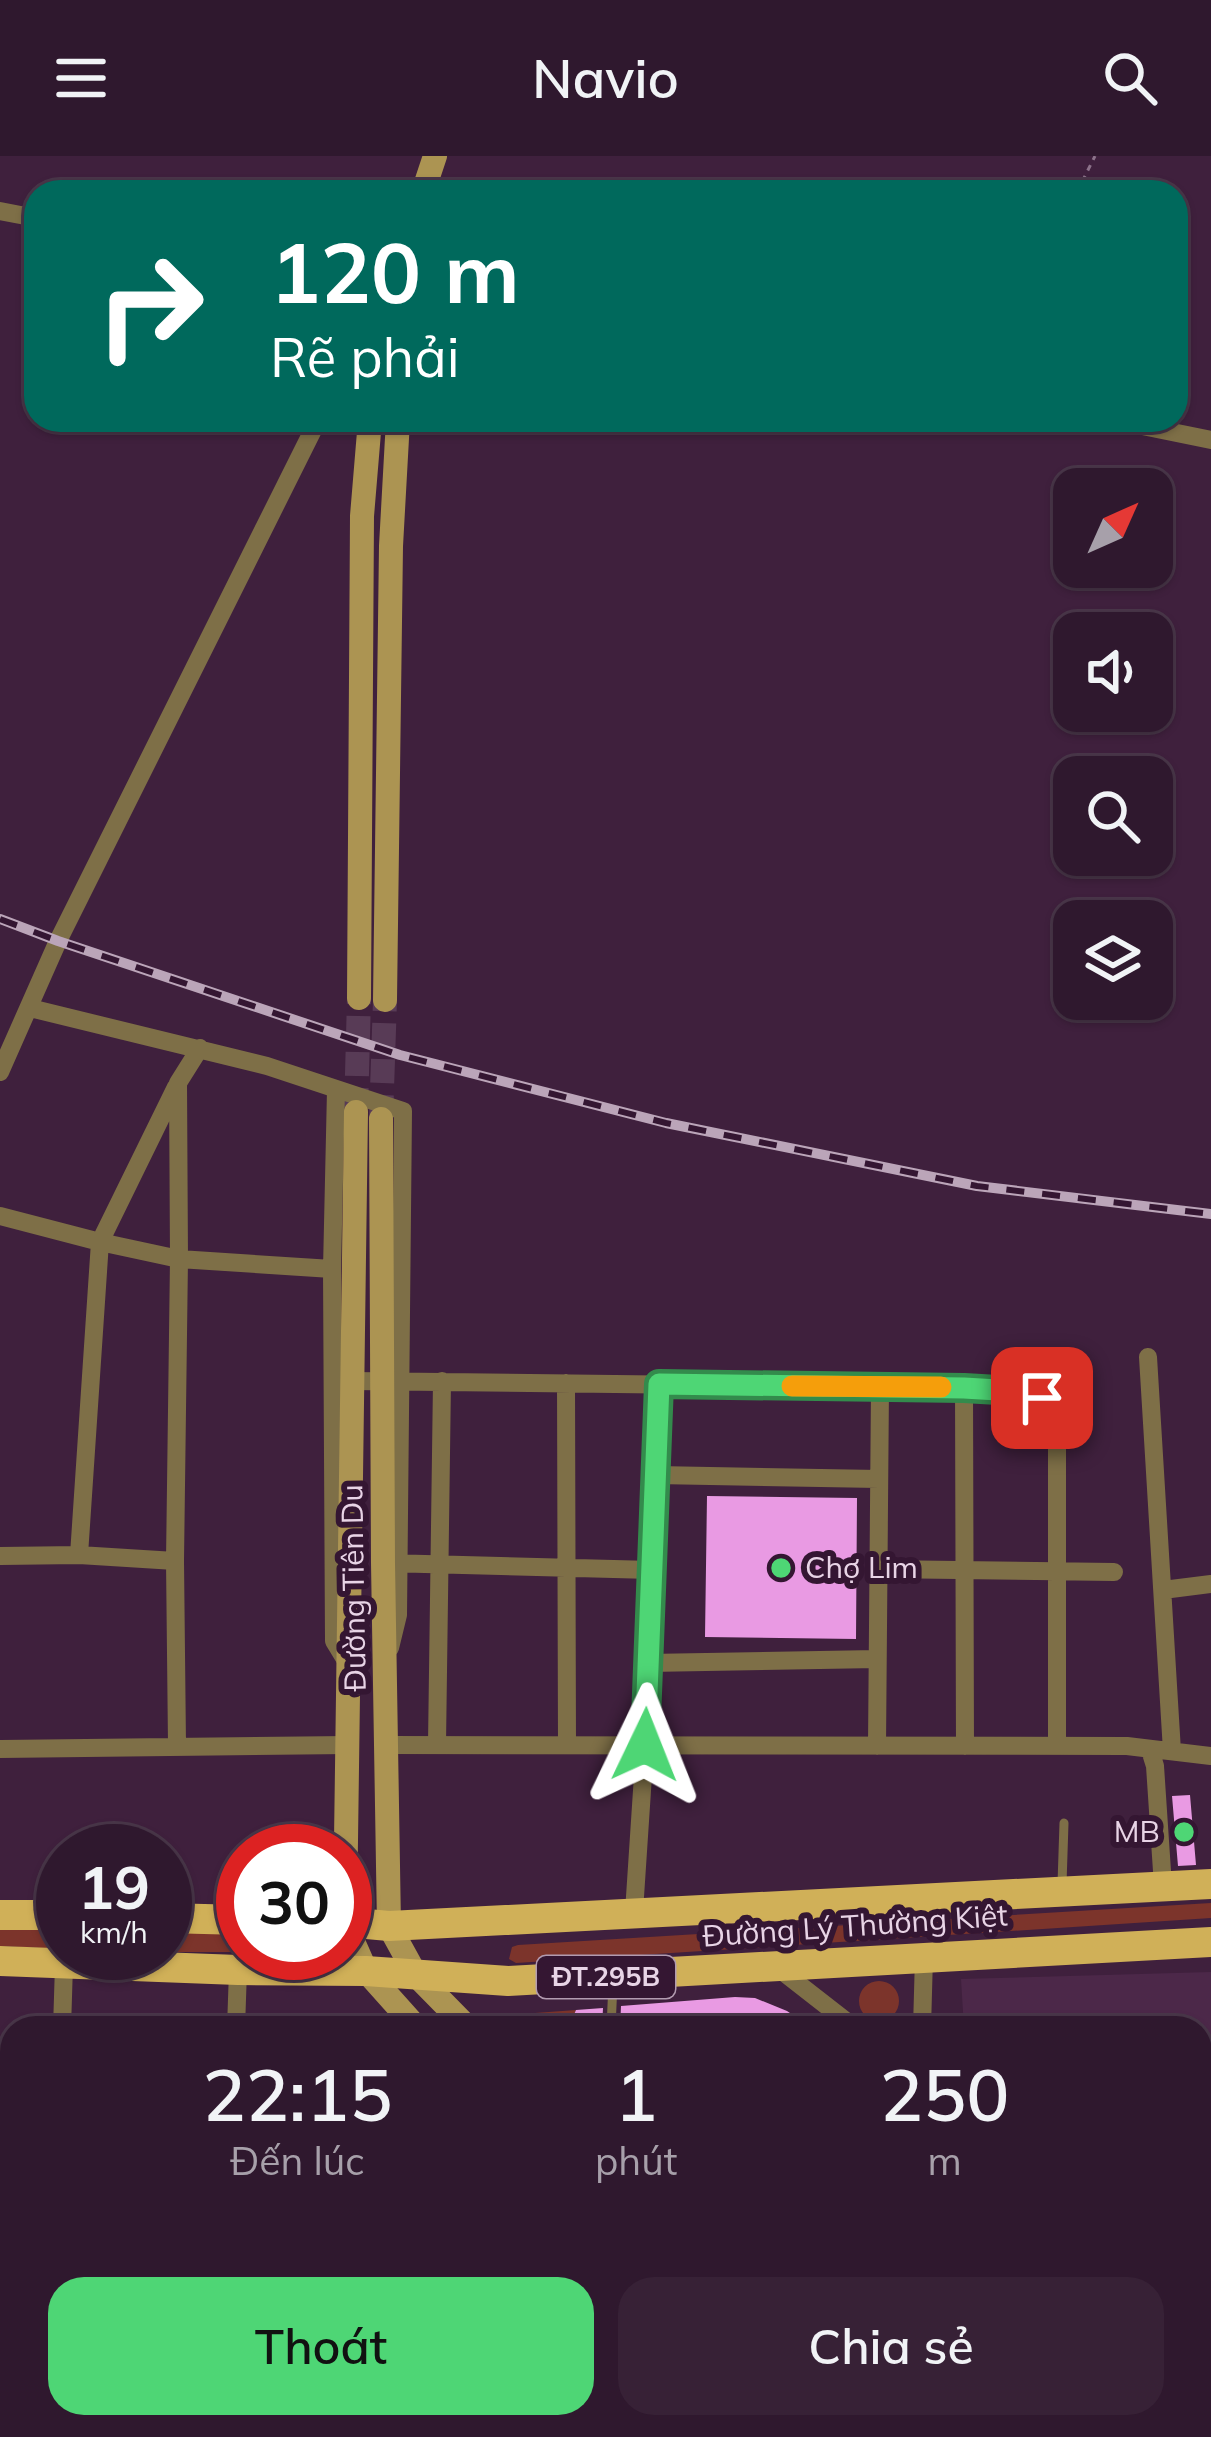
<!DOCTYPE html>
<html lang="vi">
<meta charset="utf-8">
<style>
:root{--surface:#2f182e;--page:#372136;--text:#f1f3f6;--muted:#a7a0aa;--line:#4a374a;--accent:#4ed675}
body{margin:0;font-family:Mulish,sans-serif;background:var(--page);color:var(--text);height:100vh;display:flex;flex-direction:column;font-size:45px;white-space:nowrap}
*{box-sizing:border-box;margin:0}
p{font-size:39px;color:var(--muted)}
.icon{flex:none;width:66px;height:66px;fill:none;stroke:currentColor;stroke-width:2;stroke-linecap:round;stroke-linejoin:round}
.map{position:relative;flex:1;overflow:hidden}
.sheet{position:absolute;left:0px;top:1860px;width:1212px;height:423px;display:flex;flex-direction:column;background:var(--surface);border-radius:36px 36px 0 0;box-shadow:0 3px 9px #0004,0 0 0 3px var(--line)}
.sheet>*{flex:none}
.top-card{position:absolute;left:24px;top:24px;width:1164px;height:252px;border-radius:36px;box-shadow:0 3px 9px #0004,0 0 0 3px var(--line);background:#00695c;color:#fff;overflow:hidden}
.needle{width:78px;rotate:45deg}
.tools{position:absolute;left:1053px;top:312px;display:grid;gap:24px}
.tools a{display:grid;place-items:center;width:120px;height:120px;border-radius:24px;background:var(--surface);box-shadow:0 3px 9px #0004,0 0 0 3px var(--line);font-size:60px}
.speed{position:absolute;left:36px;top:1668px;display:flex;gap:24px;font-size:60px;font-weight:700;text-align:center}
.speed>*{display:grid;place-content:center;width:156px;height:156px;border-radius:50%;background:var(--surface);box-shadow:0 3px 9px #0004,0 0 0 3px var(--line);line-height:1}
.speed small{font-size:30px;font-weight:400}
.speed .limit{border:18px solid #d22;background:#fff;color:#111}
.pin{position:absolute;display:grid;place-items:center;width:102px;height:102px;color:#fff;margin:-51px;border-radius:24px;box-shadow:0 6px 18px #0006}
.me{position:absolute;width:132px;margin:-66px;rotate:2deg;stroke-linejoin:round;filter:drop-shadow(0 0 9px #0008)}
.turn{display:flex;align-items:center;gap:42px;height:252px;padding:0 48px;font-size:54px}
.turn .icon{width:156px;height:156px;stroke-width:2.5}
.turn b{display:block;font-size:84px;line-height:102px}
.eta{display:flex;justify-content:space-evenly;align-items:center;height:204px;text-align:center}
.eta b{font-size:72px;font-weight:600;line-height:84px}
.cta{display:flex;gap:24px;margin-top:auto;padding:24px 48px}
.cta a{flex:1;height:138px;border-radius:36px;background:var(--accent);color:#111;font-size:48px;font-weight:600;line-height:138px;text-align:center}
.cta a+a{background:var(--page);color:var(--text)}
header{display:flex;justify-content:space-between;align-items:center;height:156px;padding:0 48px;background:var(--surface);font-size:54px;font-weight:600}
.map>svg:first-child{display:block}
.built{fill:#4c2849}
.green{fill:#7c342b}
.building{fill:#e99ae3}
.lines{fill:none;stroke-linecap:round;stroke-linejoin:round}
.secondary-tunnel{stroke:#583b56;stroke-width:24;stroke-dasharray:24 12;stroke-linecap:butt}
.path{stroke:#8c728a;stroke-width:3;stroke-dasharray:6 6;stroke-linecap:butt}
.lane{stroke:#7e6f47;stroke-width:9}
.street{stroke:#7e6f47;stroke-width:18}
.secondary{stroke:#ac9452;stroke-width:24}
.primary{stroke:#d0b058;stroke-width:30}
.rail-casing{stroke:#bba5b9;stroke-width:10}
.rail{stroke:#341632;stroke-width:6;stroke-dasharray:18;stroke-linecap:butt}
.route-casing{stroke:#338b4c;stroke-width:30}
.route{stroke:#4ed675;stroke-width:21}
.slow{stroke:#f59e0b;stroke-width:21}
.poi-dot{fill:#4ed675;stroke:#341632;stroke-width:4.5}
.labels{text-anchor:middle;stroke-width:12;stroke-linejoin:round;paint-order:stroke}
.shield{fill:#341632;stroke:#b29bb0;stroke-width:3}
.shield-label{font-size:27px;font-weight:bold;fill:#e8d4e6}
.poi-label{font-size:30px;fill:#e8d4e6;stroke:#341632;text-anchor:start}
.street-label{font-size:30px;fill:#e8d4e6;stroke:#341632}
</style>
<header><svg class="icon" aria-label="menu" viewBox="0 0 24 24"><path d="M4 6h16M4 12h16M4 18h16"/></svg>Navio<svg class="icon" aria-label="search" viewBox="0 0 24 24"><circle cx="10" cy="10" r="6"/><path d="M15 15l6 6"/></svg></header>
<div class="map">
<svg width="1211" height="2281" viewBox="0 0 1211 2281">
<rect width="100%" height="100%" fill="#3f203d"/>
<!-- built -->
<path class="built" d="M1211,1816V2189L1200,2178V1872H964L961,1823Z
M891,2271H1146L1136,2281H900Z"/>
<!-- green -->
<path class="green" d="M1211,1747V1762L516,1807L509,1803L512,1791L518,1789Z
M0,1770L63,1771V1793L0,1790Z
M165,1774L243,1776V1796H165Z
M859 1845a20 20 0 1 1 40 0a20 20 0 1 1-40 0Z
M576,1854L568,1872L515,1870L521,1858Z
M576,2271H731L741,2281H565Z"/>
<!-- building -->
<path class="building" d="M707,1340L857,1342L856,1483L705,1481Z
M1190,1639L1196,1709L1178,1710L1172,1640Z
M735,1841L755,1842L787,1855L812,1872H620L621,1850Z
M603,1852L602,1872H568L576,1854Z"/>
<g class="lines">
<!-- secondary-tunnel -->
<path class="secondary-tunnel" d="M356,956L359,842
M381,963L385,844"/>
<!-- path -->
<path class="path" d="M1077,36L1095,0
M664,2281L665,2271"/>
<!-- lane -->
<path class="lane" d="M1062,1728L1064,1667
M611,1872L613,1827
M102,2271L107,2281
M1037,2271L1046,2281
M871,2281L882,2271"/>
<!-- street -->
<path class="street" d="M0,55L36,62
M1113,264L1211,284
M30,852L267,910L403,955L398,1459L390,1492
M0,916L58,785L318,264
M336,934L332,1113L334,1485L348,1508
M0,1060L100,1086L179,1103L332,1113
M1148,1201L1172,1595
M351,1225L964,1232C985,1233 1037,1231 1051,1249C1055,1254 1056,1262 1057,1268V1590
M566,1227L567,1589
M964,1232L965,1590
M656,1319L879,1323
M79,1399L100,1086L176,931
M0,1400L79,1399L175,1405L177,1589
M175,1405L179,1103L178,927L200,892
M387,1407L652,1414
M878,1413L1114,1416
M1163,1434L1211,1428
M648,1507L877,1503
M437,1588L442,1225
M385,1589L1127,1590L1211,1600
M877,1590L880,1231
M0,1593L348,1589
M1150,1594L1155,1610L1163,1730
M634,1756L645,1589L659,1228
M778,1812L855,1872
M62,1872L64,1809
M236,1872L238,1814
M922,1872L924,1801
M0,1932L12,1933
M0,2096L12,2094
M1200,2223L1211,2235
M0,2234L12,2230
M1200,2268L1211,2257
M381,2281L393,2271
M537,2281L548,2271"/>
<!-- secondary -->
<path class="secondary" d="M423,36L435,0
M359,842L362,360L370,264
M385,844L391,390L398,264
M381,963L383,1407L389,1770L416,1819L468,1872
M345,1757L356,956
M345,1767L366,1815L417,1872
M792,2271L801,2281
M853,2271L862,2281"/>
<!-- primary -->
<path class="primary" d="M0,1759H63
M165,1762L243,1764
M345,1766L389,1770L1211,1728
M0,1805L238,1814L366,1815L508,1825L1211,1786"/>
<defs>
<path id="rail" d="M0,763L58,785L400,899L666,967L977,1030L1211,1058"/>
</defs>
<!-- rail casing -->
<use href="#rail" class="rail-casing"/>
<!-- rail -->
<use href="#rail" class="rail"/>
</g>
<g class="lines">
<defs>
<path id="route" d="M645,1589L659,1228L964,1232L1015,1235L1042,1242"/>
</defs>
<!-- route casing -->
<use href="#route" class="route-casing"/>
<!-- route -->
<use href="#route" class="route"/>
<!-- slow -->
<path class="slow" d="M792,1230L941,1231"/>
</g>
<!-- markers -->
<g class="poi-dot">
<circle cx="781" cy="1412" r="12"/>
<circle cx="1184" cy="1676" r="12"/>
</g>
<g class="labels">
<!-- shield labels -->
<rect class="shield" x="537" y="1800" width="138" height="42" rx="9"/>
<g class="shield-label">
<text x="606" y="1830">ĐT.295B</text>
</g>
<!-- poi labels -->
<g class="poi-label">
<text x="805" y="1422">Chợ Lim</text>
<text x="1160" y="1686" text-anchor="end">MB</text>
</g>
<!-- street labels -->
<g class="street-label">
<text transform="translate(354 1432) rotate(-91)" y="10">Đường Tiên Du</text>
<text transform="translate(855 1770) rotate(-4)" y="10">Đường Lý Thường Kiệt</text>
</g>
</g>
</svg>
<div class="tools">
<a><svg class="needle" viewBox="-14 -14 28 28"><path d="M0-13l5 13h-10z" fill="#e53935"/><path d="M0 13l5-13h-10z" fill="#a7a0aa"/></svg></a>
<a><svg class="icon" aria-label="sound" viewBox="0 0 24 24"><path d="M4 9h4l5-4v14l-5-4H4zM17 9q2 3 0 6"/></svg></a>
<a><svg class="icon" aria-label="search" viewBox="0 0 24 24"><circle cx="10" cy="10" r="6"/><path d="M15 15l6 6"/></svg></a>
<a><svg class="icon" aria-label="layers" viewBox="0 0 24 24"><path d="M12 4l9 5-9 5-9-5zM3 14l9 5 9-5"/></svg></a>
</div>
<div class="speed"><div>19<small>km/h</small></div><div class="limit">30</div></div>
<div class="pin" style="left:1042px;top:1242px;background:#d93025"><svg class="icon" aria-label="arrive" viewBox="0 0 24 24"><path d="M6 21V4h12l-3 4 3 4H6"/></svg></div>
<svg class="me" style="left:645px;top:1589px" viewBox="-20 -20 40 40"><path d="M0-17L14 15 0 8-14 15z" fill="#4ed675" stroke="#fff" stroke-width="4"/></svg>
<div class="top-card">
<div class="turn"><svg class="icon" aria-label="right" viewBox="0 0 24 24"><path d="M7 20v-9h11M14 6l5 5-5 5"/></svg><div><b>120 m</b>Rẽ phải</div></div>
</div>
<section class="sheet">
<div class="eta">
<div><b>22:15</b><p>Đến lúc</p></div>
<div><b>1</b><p>phút</p></div>
<div><b>250</b><p>m</p></div>
</div>
<div class="cta"><a>Thoát</a><a>Chia sẻ</a></div>
</section>
</div>
